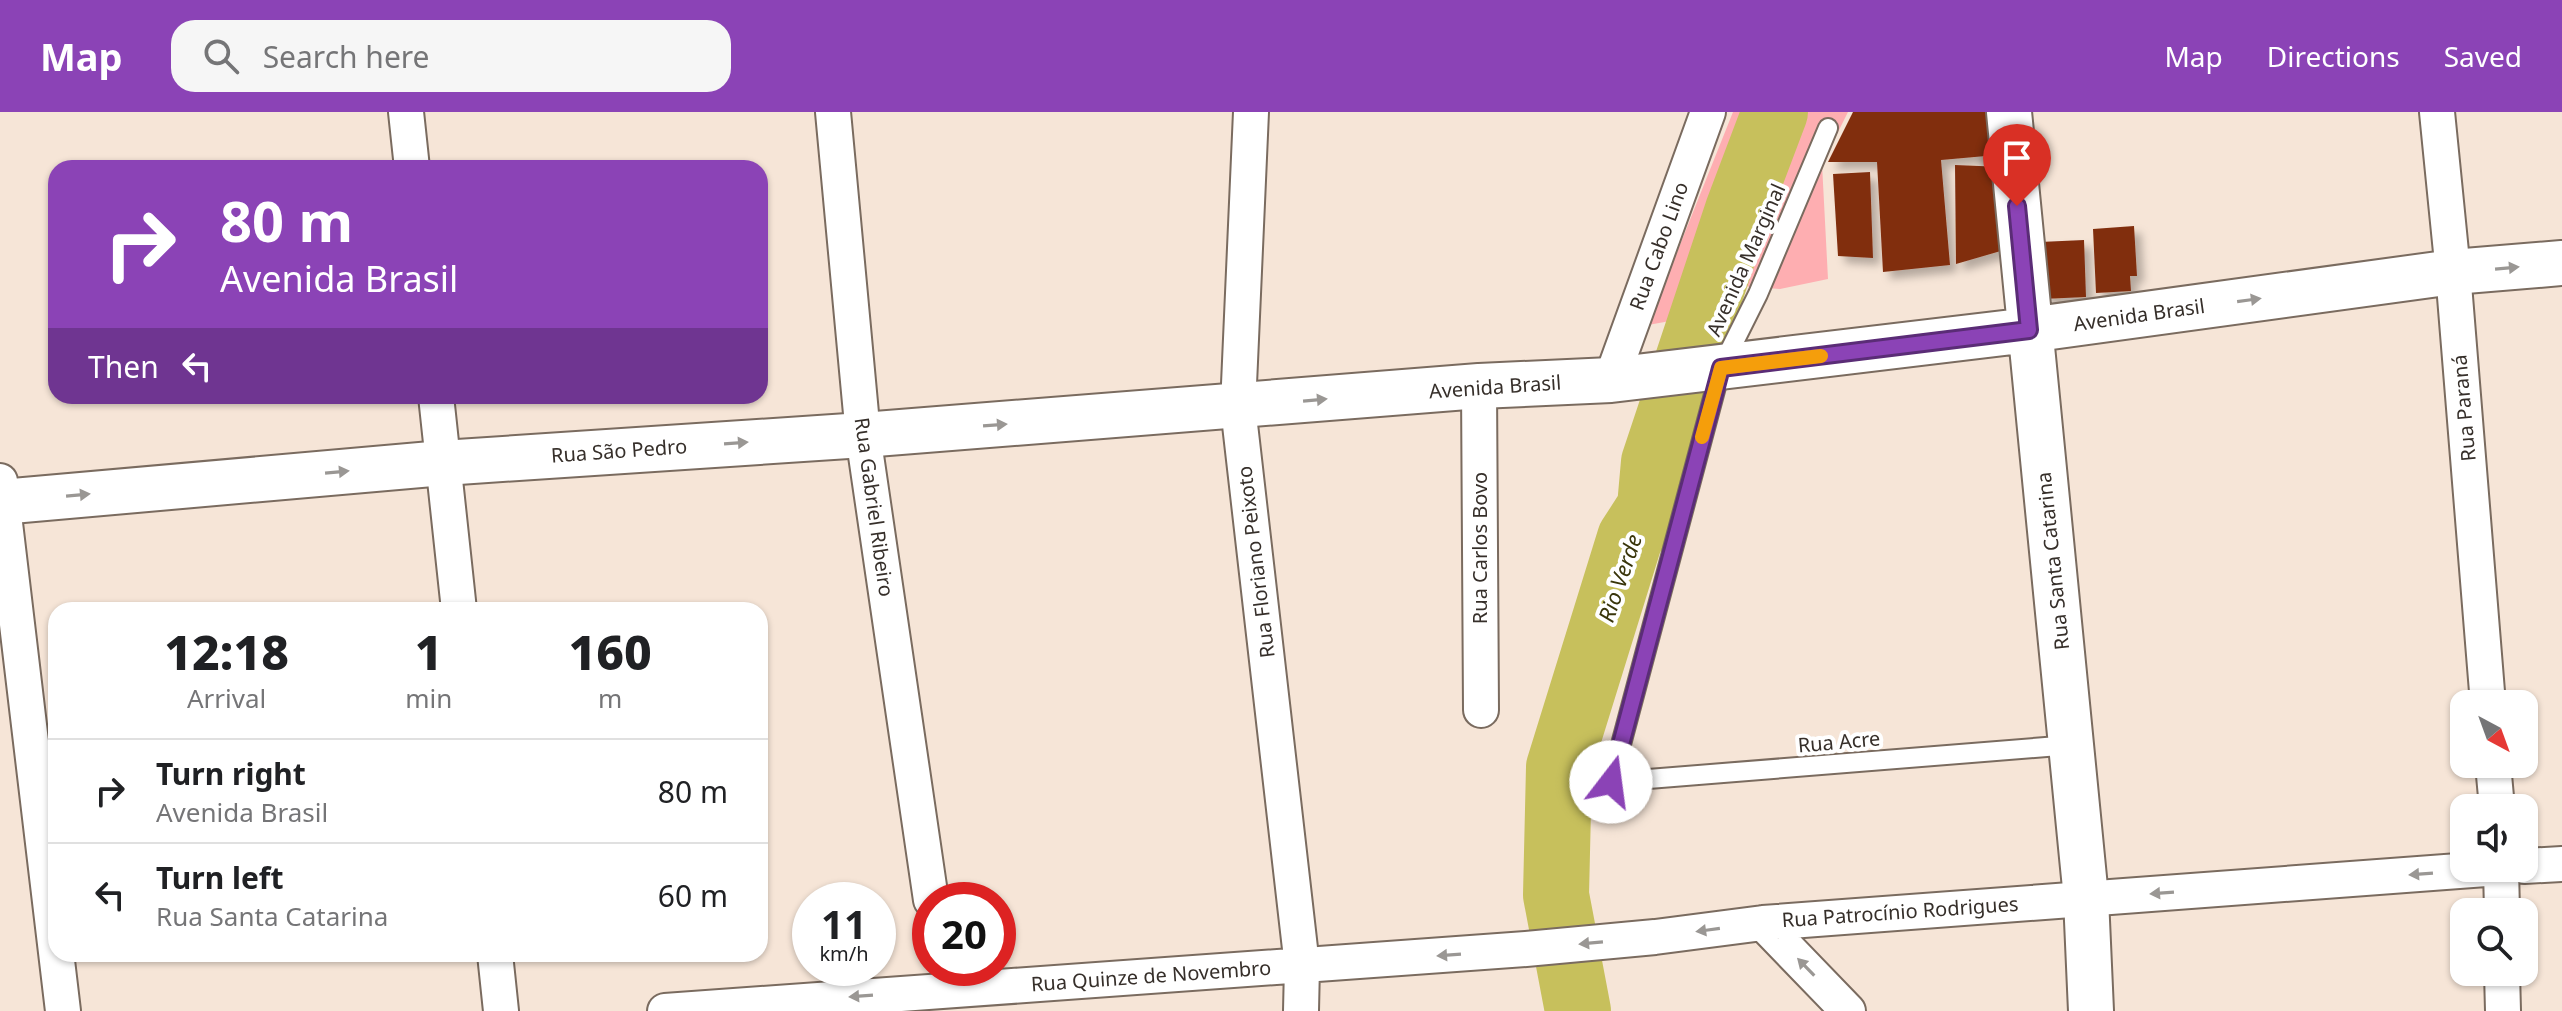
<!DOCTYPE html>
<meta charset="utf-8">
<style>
:root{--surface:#fff;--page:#f6f6f6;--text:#202124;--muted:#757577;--line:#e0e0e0;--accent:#8b43b6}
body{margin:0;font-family:"Noto Sans",sans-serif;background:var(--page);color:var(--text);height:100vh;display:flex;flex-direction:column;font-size:30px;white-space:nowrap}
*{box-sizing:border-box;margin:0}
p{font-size:26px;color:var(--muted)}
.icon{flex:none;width:44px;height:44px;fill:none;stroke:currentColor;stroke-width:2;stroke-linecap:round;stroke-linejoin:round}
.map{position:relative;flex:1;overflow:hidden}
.details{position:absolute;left:48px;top:490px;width:720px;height:360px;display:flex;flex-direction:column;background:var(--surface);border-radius:24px;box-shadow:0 2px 6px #0004}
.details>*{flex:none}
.hud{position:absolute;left:48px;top:48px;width:720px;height:244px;border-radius:24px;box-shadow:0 2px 6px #0004;background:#8b43b6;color:#fff;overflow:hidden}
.needle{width:52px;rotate:139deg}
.buttons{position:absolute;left:2450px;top:578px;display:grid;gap:16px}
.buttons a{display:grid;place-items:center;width:88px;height:88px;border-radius:16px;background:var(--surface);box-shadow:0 2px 6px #0004;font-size:40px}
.speed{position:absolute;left:792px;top:770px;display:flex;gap:16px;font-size:40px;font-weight:700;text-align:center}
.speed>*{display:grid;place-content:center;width:104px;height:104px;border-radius:50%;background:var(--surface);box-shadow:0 2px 6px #0004;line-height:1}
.speed small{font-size:20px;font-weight:400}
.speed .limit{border:12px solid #d22;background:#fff;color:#111}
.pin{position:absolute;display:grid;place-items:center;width:68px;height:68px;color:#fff;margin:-82px -34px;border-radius:50% 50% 50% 0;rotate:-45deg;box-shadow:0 0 8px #0007}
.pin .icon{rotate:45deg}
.me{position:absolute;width:88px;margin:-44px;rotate:15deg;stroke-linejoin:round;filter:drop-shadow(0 0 6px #0008)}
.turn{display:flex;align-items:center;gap:28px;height:168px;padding:0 40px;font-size:36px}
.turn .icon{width:104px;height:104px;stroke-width:2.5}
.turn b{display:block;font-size:56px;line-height:68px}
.then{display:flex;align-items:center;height:76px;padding:0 40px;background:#0003;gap:16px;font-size:30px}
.eta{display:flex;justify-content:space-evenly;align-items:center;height:136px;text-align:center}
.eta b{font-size:48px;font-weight:800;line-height:56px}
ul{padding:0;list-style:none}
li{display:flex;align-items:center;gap:24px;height:104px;padding:0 40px;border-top:2px solid var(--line)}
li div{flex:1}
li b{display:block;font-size:30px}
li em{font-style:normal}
header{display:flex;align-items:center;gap:48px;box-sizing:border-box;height:112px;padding:0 40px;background:var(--accent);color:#fff}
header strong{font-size:38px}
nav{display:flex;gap:44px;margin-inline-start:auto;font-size:28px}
.search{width:560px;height:72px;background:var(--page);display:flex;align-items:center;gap:20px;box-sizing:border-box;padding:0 28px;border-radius:24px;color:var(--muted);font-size:30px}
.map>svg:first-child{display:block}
.green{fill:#feaeb1}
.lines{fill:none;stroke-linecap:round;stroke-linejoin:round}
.river{stroke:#c7c05c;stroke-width:66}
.building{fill:#812e0f;filter:url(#shadow)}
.lane-casing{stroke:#7a6b5f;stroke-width:22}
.street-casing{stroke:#7a6b5f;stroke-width:38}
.secondary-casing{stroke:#7a6b5f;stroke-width:48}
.lane{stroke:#fff;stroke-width:18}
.street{stroke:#fff;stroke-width:34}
.secondary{stroke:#fff;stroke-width:44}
.oneway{fill:#9a9794}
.route-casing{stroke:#5a2c76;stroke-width:20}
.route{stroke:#8b43b6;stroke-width:14}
.slow{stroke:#f59e0b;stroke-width:14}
.labels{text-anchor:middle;stroke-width:8;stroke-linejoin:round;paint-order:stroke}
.street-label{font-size:20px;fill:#362f2a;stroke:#fff}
.water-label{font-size:22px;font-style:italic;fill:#39350a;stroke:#fff}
</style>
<header>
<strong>Map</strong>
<div class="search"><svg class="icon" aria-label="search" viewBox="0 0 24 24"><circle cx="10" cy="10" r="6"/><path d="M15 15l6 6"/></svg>Search here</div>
<nav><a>Map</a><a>Directions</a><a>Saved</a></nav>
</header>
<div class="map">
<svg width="2562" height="899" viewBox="0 0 2562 899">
<defs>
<filter id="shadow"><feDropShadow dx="7" dy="7" stdDeviation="4" flood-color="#0004"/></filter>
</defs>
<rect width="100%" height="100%" fill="#f6e5d7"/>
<!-- green -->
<path class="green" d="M1733,0H1759L1681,207L1648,213Z
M1785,0H1848L1822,52L1828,167L1780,177L1741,174L1731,197L1713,198Z"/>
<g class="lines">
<!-- river -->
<path class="river" d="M1578,899L1556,783L1559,655L1630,426L1650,395L1654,350L1738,98L1775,0"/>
</g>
<!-- building -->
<path class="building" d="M1853,0H1993L1997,43L1941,48L1950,153L1883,160L1877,50H1828Z
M1955,53L2003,55L2011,136L1956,152Z
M1870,60L1873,146L1838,144L1833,62Z
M2134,114L2137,164H2130L2131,179L2096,181L2093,117Z
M2084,128L2086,185L2042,187L2040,130Z"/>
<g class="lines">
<defs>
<path id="lane" d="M1828,16L1758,182L1721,256L1611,670L2071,633"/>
<path id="street" d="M406,0L412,56
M833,0L863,323L931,788
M1251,0L1238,295L1302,854L1301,899
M2437,0L2453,160L2488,592
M1611,268L1708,0
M1479,274L1481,598
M436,284L459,498
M0,369L63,899
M2493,652L2497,696
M2524,754L2562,752
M2501,756L2502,800
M1763,811L1848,899
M495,842L501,899
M2502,860L2503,899
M665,899L1526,837L1655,825L1763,811L2499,756"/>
<path id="secondary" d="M2009,0L2086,786L2091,899
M0,390L443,351L863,323L1479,274L1611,268L2029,218L2453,160L2562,151"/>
</defs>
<!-- lane casing -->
<use href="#lane" class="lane-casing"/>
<!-- street casing -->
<use href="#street" class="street-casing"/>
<!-- secondary casing -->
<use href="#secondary" class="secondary-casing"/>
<!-- lane -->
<use href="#lane" class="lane"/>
<!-- street -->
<use href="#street" class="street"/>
<!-- secondary -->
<use href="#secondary" class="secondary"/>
</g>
<!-- one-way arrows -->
<defs><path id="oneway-solid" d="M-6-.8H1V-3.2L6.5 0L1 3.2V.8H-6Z" transform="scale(2)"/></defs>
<g class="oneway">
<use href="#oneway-solid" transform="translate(2507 156) rotate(-5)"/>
<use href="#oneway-solid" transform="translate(2249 188) rotate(-8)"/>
<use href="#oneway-solid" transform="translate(1315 288) rotate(-5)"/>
<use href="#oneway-solid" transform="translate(995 313) rotate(-4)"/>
<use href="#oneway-solid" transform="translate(736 331) rotate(-4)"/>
<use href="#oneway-solid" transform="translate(337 360) rotate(-5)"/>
<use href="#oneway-solid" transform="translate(78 383) rotate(-5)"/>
<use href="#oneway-solid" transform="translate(2421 762) rotate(176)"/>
<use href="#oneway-solid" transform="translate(2162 781) rotate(176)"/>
<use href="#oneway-solid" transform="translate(1708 818) rotate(172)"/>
<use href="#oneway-solid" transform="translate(1591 831) rotate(175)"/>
<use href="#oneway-solid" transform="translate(1449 843) rotate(176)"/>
<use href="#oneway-solid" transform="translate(1806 855) rotate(-134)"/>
<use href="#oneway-solid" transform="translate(861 884) rotate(176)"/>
</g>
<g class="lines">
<defs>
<path id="route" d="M1611,670L1721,256L2029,218L2017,94"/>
</defs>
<!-- route casing -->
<use href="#route" class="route-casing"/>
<!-- route -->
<use href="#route" class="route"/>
<!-- slow -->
<path class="slow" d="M1702,325L1721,256L1821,244"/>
</g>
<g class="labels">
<!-- street labels -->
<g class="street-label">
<text transform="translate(1659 134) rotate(-70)" y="7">Rua Cabo Lino</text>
<text transform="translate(1746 148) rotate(-66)" y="7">Avenida Marginal</text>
<text transform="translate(2139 203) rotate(-8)" y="7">Avenida Brasil</text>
<text transform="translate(1495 275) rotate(-4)" y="7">Avenida Brasil</text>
<text transform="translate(2464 296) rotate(-95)" y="7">Rua Paraná</text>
<text transform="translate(619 339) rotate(-4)" y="7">Rua São Pedro</text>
<text transform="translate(874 395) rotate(82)" y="7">Rua Gabriel Ribeiro</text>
<text transform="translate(1480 436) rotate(-90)" y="7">Rua Carlos Bovo</text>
<text transform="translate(2053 449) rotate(-96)" y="7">Rua Santa Catarina</text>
<text transform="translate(1256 450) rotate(-97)" y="7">Rua Floriano Peixoto</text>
<text transform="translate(1839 630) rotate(-5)" y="7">Rua Acre</text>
<text transform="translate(1900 800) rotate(-4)" y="7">Rua Patrocínio Rodrigues</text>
<text transform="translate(1151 864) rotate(-4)" y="7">Rua Quinze de Novembro</text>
</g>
<!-- water labels -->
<g class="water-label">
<text transform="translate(1620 466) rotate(-71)" y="8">Rio Verde</text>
</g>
</g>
</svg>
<div class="buttons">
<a><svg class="needle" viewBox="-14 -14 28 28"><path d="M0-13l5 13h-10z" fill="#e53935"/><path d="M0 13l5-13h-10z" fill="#757577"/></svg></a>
<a><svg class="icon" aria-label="sound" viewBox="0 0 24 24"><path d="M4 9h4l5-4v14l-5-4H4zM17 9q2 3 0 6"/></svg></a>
<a><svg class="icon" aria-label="search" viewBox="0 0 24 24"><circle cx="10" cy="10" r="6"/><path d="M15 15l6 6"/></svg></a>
</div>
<div class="speed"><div>11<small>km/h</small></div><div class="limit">20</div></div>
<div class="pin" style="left:2017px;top:94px;background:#d93025"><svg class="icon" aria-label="arrive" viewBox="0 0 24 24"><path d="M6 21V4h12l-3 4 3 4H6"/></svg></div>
<svg class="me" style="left:1611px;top:670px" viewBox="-20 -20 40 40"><circle r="19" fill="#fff"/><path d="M0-13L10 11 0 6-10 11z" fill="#8b43b6"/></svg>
<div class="hud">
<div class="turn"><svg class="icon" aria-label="right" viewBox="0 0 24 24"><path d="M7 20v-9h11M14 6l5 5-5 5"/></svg><div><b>80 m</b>Avenida Brasil</div></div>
<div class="then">Then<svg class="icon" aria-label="left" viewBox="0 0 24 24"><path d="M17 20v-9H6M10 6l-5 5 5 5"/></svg></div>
</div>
<section class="details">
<div class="eta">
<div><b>12:18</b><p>Arrival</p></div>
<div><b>1</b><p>min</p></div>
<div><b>160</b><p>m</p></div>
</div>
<ul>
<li><svg class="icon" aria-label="right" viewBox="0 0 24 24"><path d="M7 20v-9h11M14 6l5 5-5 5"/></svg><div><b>Turn right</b><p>Avenida Brasil</p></div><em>80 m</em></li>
<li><svg class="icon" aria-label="left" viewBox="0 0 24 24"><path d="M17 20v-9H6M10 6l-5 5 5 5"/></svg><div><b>Turn left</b><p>Rua Santa Catarina</p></div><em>60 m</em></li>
</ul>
</section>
</div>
